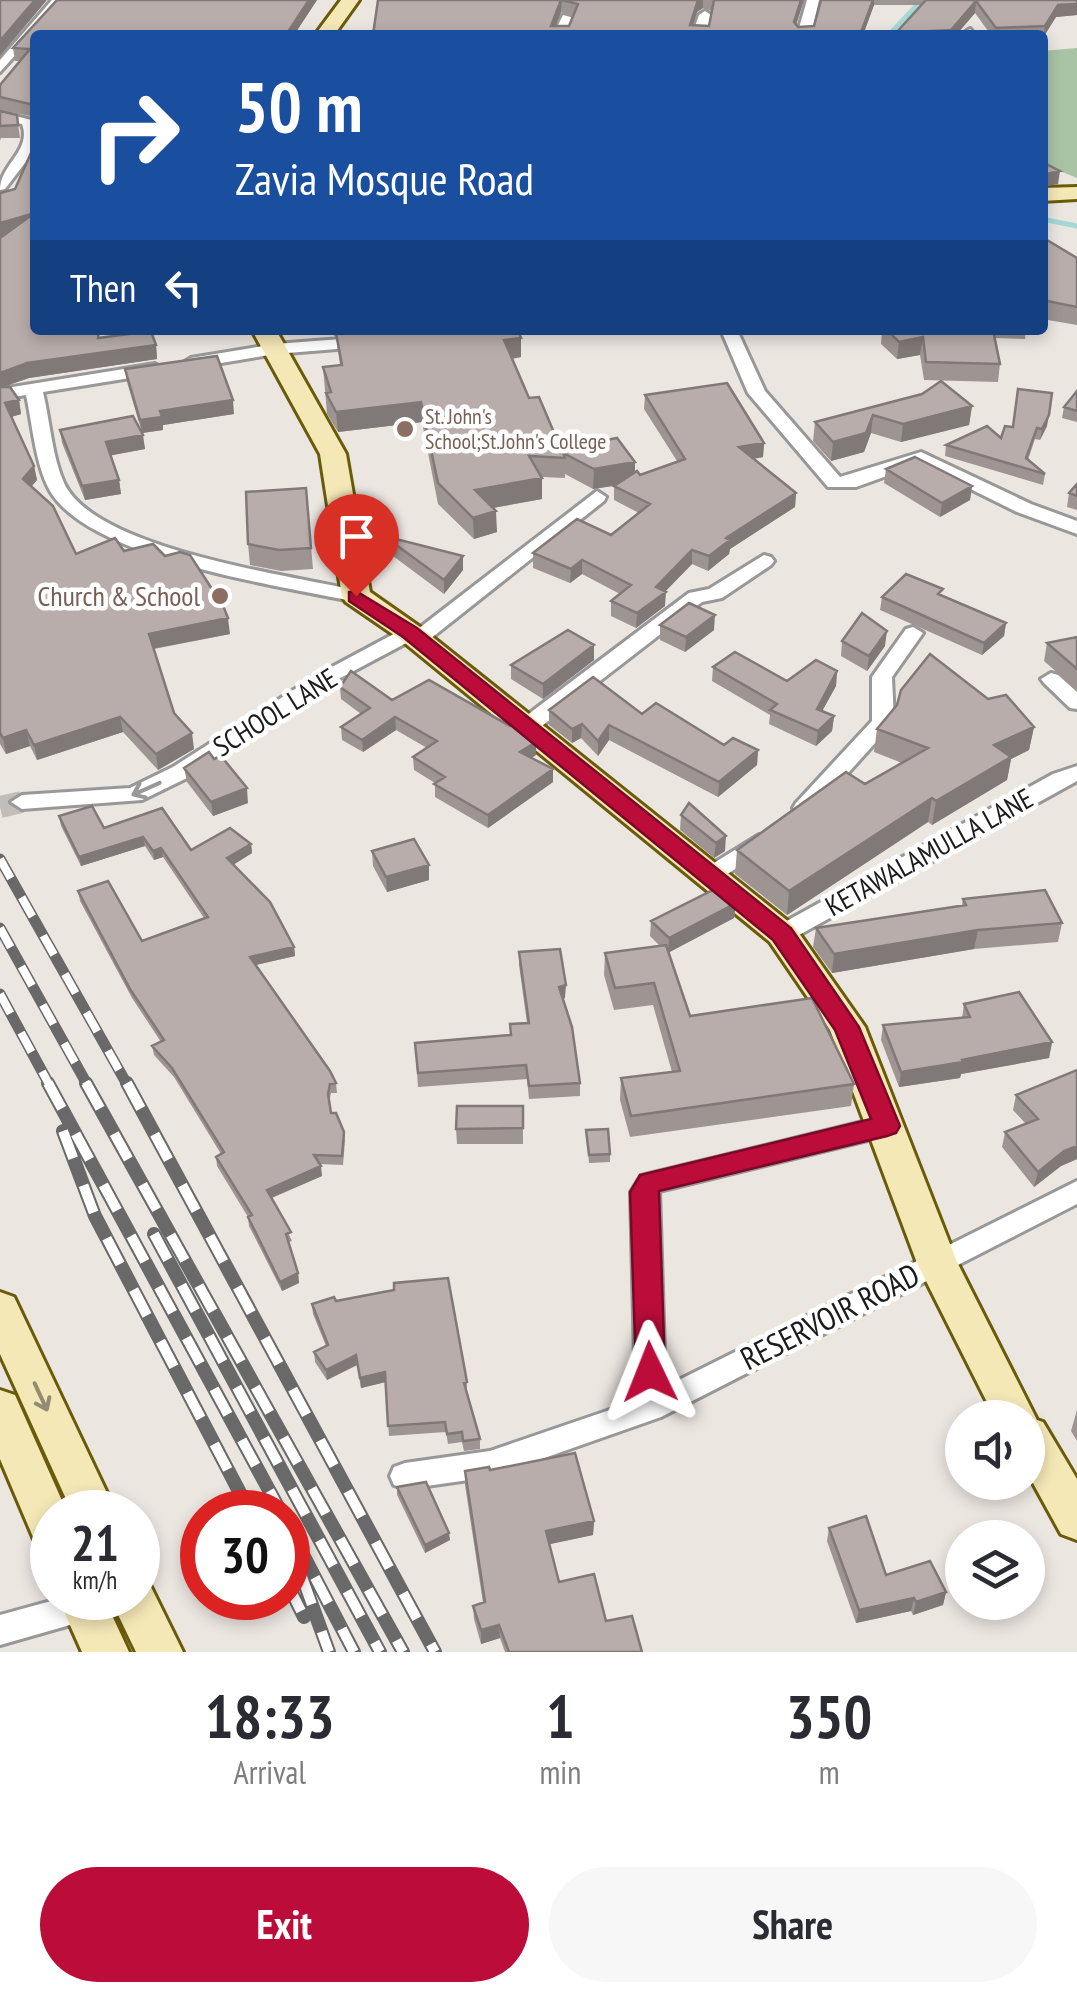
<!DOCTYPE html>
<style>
:root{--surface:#fff;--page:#f7f7f7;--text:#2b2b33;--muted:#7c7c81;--accent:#bb0c3a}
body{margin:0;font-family:"PT Sans Narrow",sans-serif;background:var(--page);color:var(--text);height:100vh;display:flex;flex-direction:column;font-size:38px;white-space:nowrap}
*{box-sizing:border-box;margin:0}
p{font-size:32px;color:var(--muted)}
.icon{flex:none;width:55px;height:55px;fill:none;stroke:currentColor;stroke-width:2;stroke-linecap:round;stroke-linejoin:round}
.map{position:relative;height:1652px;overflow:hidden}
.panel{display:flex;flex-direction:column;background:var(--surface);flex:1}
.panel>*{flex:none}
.banner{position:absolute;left:30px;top:30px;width:1018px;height:305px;border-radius:10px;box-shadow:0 5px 15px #0003;background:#1a4fa0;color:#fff;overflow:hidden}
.buttons{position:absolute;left:945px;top:1400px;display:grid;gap:20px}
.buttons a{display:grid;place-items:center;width:100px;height:100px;border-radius:50%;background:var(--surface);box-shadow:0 5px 15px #0003;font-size:50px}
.speed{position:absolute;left:30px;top:1490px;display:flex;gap:20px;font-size:50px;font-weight:700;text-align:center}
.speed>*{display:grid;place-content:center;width:130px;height:130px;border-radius:50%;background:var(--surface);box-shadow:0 5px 15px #0003;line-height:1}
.speed small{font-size:25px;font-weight:400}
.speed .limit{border:15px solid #d22;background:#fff;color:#111}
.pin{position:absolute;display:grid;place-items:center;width:85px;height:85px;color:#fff;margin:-102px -42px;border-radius:50% 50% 50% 0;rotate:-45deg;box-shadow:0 0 10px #0007}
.pin .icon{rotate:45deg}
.me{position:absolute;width:110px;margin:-55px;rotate:358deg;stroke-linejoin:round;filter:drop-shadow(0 0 8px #0008)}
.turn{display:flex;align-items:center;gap:35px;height:210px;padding:0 40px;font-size:45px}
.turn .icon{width:130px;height:130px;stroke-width:2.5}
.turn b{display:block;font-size:70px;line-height:85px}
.then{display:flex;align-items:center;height:95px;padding:0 40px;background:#0003;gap:20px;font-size:38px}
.eta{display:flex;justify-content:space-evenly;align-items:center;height:170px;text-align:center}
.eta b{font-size:60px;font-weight:700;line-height:70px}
.cta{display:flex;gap:20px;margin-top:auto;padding:20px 40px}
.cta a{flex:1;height:115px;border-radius:60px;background:var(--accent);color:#fff;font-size:40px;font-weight:700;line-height:115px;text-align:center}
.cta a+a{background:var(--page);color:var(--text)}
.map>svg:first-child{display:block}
.cemetery{fill:#a8c4a4}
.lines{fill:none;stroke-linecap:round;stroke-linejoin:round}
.stream{stroke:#a4d8d6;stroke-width:5}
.street-tunnel{stroke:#c2bdb9;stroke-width:22;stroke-dasharray:22 11;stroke-linecap:butt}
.street-casing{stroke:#989898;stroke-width:6}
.secondary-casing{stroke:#6a5b0b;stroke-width:6}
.street{fill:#fff;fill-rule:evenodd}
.secondary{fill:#f5e8b7;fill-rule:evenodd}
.rail-far1-casing{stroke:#696969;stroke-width:11}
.rail-casing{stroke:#696969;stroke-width:14}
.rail-far1{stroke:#fff;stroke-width:8;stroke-dasharray:22;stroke-linecap:butt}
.rail{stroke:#fff;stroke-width:10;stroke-dasharray:29;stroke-linecap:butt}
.wall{fill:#9e9593;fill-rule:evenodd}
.shaded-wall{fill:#817978}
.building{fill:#b8adab;stroke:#817978;stroke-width:2.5}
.oneway{stroke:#989898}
.oneway2{stroke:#938c71}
.route{fill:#bb0c3a;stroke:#7a0826;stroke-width:2.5}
.education-dot{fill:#8d6e63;stroke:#fff;stroke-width:4}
.labels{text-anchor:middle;stroke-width:9;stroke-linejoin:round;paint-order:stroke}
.far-education-label{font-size:22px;fill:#785e54;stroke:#fff;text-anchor:start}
.education-label{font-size:28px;fill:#785e54;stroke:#fff;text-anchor:end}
.street-label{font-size:28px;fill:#1b1b1b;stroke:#fff}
.near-street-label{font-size:32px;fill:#1b1b1b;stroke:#fff}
</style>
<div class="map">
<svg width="1077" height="1652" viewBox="0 0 1077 1652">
<rect width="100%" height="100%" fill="#ece6e1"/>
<!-- cemetery -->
<path class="cemetery" d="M1077,48V178L1043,164L1042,51Z"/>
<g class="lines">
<!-- stream -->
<path class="stream" d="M889,35L922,0
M1042,219L1077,226"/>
<!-- street-tunnel -->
<path class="street-tunnel" d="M0,807L22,802"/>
<defs>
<path id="street" d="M52,0H65L0,72V60Z
M807,0H819L811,35H797Z
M705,11L711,15L706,35H692L699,15Z
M563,15L574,18L567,35H553Z
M970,29L975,35H961Z
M0,112L35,121V150L5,189L0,190C0,164 32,151 22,124L0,120Z
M721,330H737L765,391L840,477L921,452L1031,504L1077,521V534L1017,512L920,464L856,487H828L748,393Z
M368,337L374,338V346L275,354L191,368L183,363L191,358L275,344Z
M155,364L164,369L161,373L43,392C50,421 52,456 64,483C96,551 293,575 363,592L366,596L363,600L356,602C282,586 79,558 47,485C35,459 32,423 26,395L0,399V389Z
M597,491L606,497L604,501L425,643L410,641L331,683L189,777L142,800L22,809L11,802L22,795L130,788L173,767L317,675L403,629H418Z
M764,555L771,557L774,561L771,565L722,598L702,602L534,732H518L515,727L518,722L689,593L709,589Z
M913,627L923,633L892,677L894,722L812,813H796L793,808L796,803L872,721V677L906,629Z
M1051,673L1058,675L1077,692V709L1070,708L1044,683L1041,679Z
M1077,766V781L790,940H774L770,934L774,928L1053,774Z
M759,835L767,838L770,843L767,848L717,881H701L697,876L701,871Z
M887,1116L896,1119L900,1126L896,1133L659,1191L665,1387L1077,1181V1204L661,1417L490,1477L405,1489L394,1485L390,1476L394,1467L405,1463L490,1451L636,1401L631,1192L641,1176Z
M62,1598H128L123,1608L112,1613L0,1645V1615Z"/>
<path id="secondary" d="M341,0H359L334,35H315Z
M1077,187V199L1042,201V188Z
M252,330H276L346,454L370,592L420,627L794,926L865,1027L957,1262L1037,1420L1043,1422L1077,1479V1540L1061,1534L1028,1474V1418H995L917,1263L830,1030L770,942L400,639L346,602L342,596L320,454Z
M0,1292L14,1297L116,1512H72L0,1354Z
M0,1390L15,1395L67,1512H52V1550L36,1544L0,1459Z
M138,1579L149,1583L183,1652H136L110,1598H138Z
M58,1598H104L129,1652H82Z"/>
</defs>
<!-- street casing -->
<use href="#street" class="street-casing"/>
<!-- secondary casing -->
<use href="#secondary" class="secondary-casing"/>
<!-- street -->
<use href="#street" class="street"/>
<!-- secondary -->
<use href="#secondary" class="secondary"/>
<defs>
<path id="rail-far1" d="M0,859L128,1086
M0,928L88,1086
M0,994L50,1086"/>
<path id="rail" d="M48,1083L281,1512
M86,1083L403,1652
M127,1083L435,1652
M63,1131L95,1216L250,1512
M154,1234L380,1652
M288,1526L354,1652
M302,1577L329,1652
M288,1585L304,1617"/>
</defs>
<!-- rail-far1 casing -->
<use href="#rail-far1" class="rail-far1-casing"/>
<!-- rail casing -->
<use href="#rail" class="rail-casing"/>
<!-- rail-far1 -->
<use href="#rail-far1" class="rail-far1"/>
<!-- rail -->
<use href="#rail" class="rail"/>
</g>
<!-- wall -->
<path class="wall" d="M56,0H317L294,35L35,117L0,110V85L20,61H15L13,48Z
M378,0H804L796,25L798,27L814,26L821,0H1077V15L1056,17L1042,38V35H991L975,13L956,35H885L896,33L922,5H874L863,35H372ZM703,8L712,11L709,26L693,25L697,12ZM561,12L573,15L569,26H556Z
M0,111L17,115L20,138H1L0,141Z
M0,193L35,330L156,345L157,359L29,378L2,387L19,400L21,414L11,417L34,466L37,480L31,487L76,554L124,551L230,634L154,649L174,713L194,749L158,770L123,732L37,760L30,746L6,754L0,744V238L2,236L0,237Z
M1042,237L1077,258V325L1042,319Z
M333,330H518L521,338V357L512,359L529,398L561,449L635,462V472L640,475L677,461L644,409L645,395L764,443L763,457L754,459L796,493L795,507L730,549L729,554L708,571L692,564L665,591V606L636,628L611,616V601L620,594L582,574L570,583L533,568V553L611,535L639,513L614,500V486L593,489L565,474V478L542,477V499L493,508L497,532L474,539L438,504L422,422L338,432L327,414L323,367L340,365L336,336H334Z
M882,330H1026L1025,339L995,338L1000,364L998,382L924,380L920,355L897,359L881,344Z
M125,369L234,414L163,425V430L142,433L145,449L111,455L119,480L121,494L85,500L62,443L60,430L142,433L127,382Z
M1077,391V422L1062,418L1064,407Z
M922,394L972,406L969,425L901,442L871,433L864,452L831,461L813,441L815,422Z
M1047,426L1040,440L1035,439L1028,460L1045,474L1043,485L945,456L946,445L1001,438L1013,427Z
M886,469L972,486L970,500L940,517L884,483Z
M1077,484V510L1067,507L1069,493Z
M306,488L313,569L281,571L250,565L248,544Z
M384,536L463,556V570L444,594L385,550Z
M942,596L1006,623L1004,636L982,655L880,610L882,597Z
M660,625L714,630L685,652L660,640Z
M1077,637V690L1044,661L1047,643Z
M842,641L885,646L867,671L841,656Z
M594,660L543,699L511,679V665Z
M713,667L787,681L837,671L836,686L822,711L834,716L832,731L816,746L769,724L770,715L712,681Z
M340,687L392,700L536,742V755L531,758L553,769V782L488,828L435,797V783L414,770L413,757L427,748L396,730L363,752L342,740L341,727L361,714L341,699Z
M988,699L1034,727L1029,750L1011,759L1007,780L932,825L928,822L787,915L735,874L737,850L902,763L874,752L877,729Z
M549,710L642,714L724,745L758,750L757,765L718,797L609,740L598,756L581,738L572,743L549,725Z
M184,768L248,803L213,816L187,782Z
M689,803L725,851L714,858L680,830L681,815Z
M59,816L191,850L251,844L252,853L233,865L294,947L295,956L256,965L336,1083L337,1093H331L329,1102L331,1113L344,1132L345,1141L343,1165L319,1164L322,1176L272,1198L292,1241L289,1242L298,1273L299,1283L282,1291L249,1226L248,1217L217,1166L216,1157L221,1154L174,1077L154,1055L152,1046L161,1042L132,998L80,901L78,891L142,941L204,918L163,857L154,860L145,846L81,866L61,826Z
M372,851L429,880L387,892L373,866Z
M963,899L1062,923L1058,942L974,949L832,973L813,947L816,928L962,905Z
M736,903L734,918L669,952L690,1016L854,1084L851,1106L630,1137L620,1100L621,1078L672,1072L653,1005L614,1010L604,975L605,953L660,946L650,936L651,921Z
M519,952L565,998L563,999L580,1083V1096L529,1099L527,1079L418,1087L415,1043L510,1035V1024L527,1023L519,965Z
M964,1004L1052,1042L1049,1058L961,1074L960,1078L899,1087L881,1040L883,1025L962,1018Z
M1077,1070V1159L1061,1166L1034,1187L1002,1147L1005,1132L1026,1124L1013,1110L1016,1095Z
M523,1106V1144H457L456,1129Z
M586,1130L610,1154V1162L589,1163Z
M336,1301L467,1382V1393L480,1439V1449L464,1451L462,1442L448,1444L446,1432L389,1436L385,1382L361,1388L357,1365L327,1380L315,1362L314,1352L326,1346L313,1314L312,1304Z
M1077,1410V1441L1071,1431Z
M490,1470L594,1521L593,1535L549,1544L559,1582L642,1652H505L500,1638L481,1644L474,1619L473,1606L483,1603L465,1485V1471Z
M397,1487L450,1540L425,1553L397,1495Z
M829,1528L886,1575L946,1592L943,1605L913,1615L911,1611L856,1623L827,1541Z"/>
<!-- shaded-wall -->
<path class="shaded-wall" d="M35,0H47L0,56V41Z
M309,0H317L294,35H286Z
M562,0L561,12L552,35L551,26Z
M698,0H703V8L697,12L690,35V25Z
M801,0H804L793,34L794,22Z
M873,0H874V5L863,35H860Z
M976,1L975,13L956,35H950L951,30Z
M1077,4V15L1056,17L1043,38L1045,26L1058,5Z
M1060,171L1058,184L1042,187V175Z
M35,213V227L0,237V223Z
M923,337L920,355L897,359L899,342Z
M521,338V357L504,360V340Z
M156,345L157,359L29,378L0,388V373L27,363Z
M19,400L21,414L8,418L5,403Z
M233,400L234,414L163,425V430L142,433L140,420L160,411Z
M421,402L422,422L338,432L336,412Z
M972,406L969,425L901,442L903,424Z
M873,415L871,433L864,452L831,461L833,442Z
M1049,415L1047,426L1040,440L1042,429Z
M143,435L145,449L108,456L106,442Z
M764,443L763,457L738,461L739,447Z
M635,462V482L593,489L594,469Z
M34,466L37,480L25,494L23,479Z
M542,478V499L475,511V490Z
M119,480L121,494L85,500L82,486Z
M972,486L970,500L940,517L942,503Z
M796,493L795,507L730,549L729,554L708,571L709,556L726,538Z
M496,511L497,532L474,539L473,518Z
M692,550V564L663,594L666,592L665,606L636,628L637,613L656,587Z
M463,556V570L444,594V580Z
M582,560V574L570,583L571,569Z
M715,615L714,630L685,652L686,637Z
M228,618L230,634L151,649L149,634Z
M1006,623L1004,636L982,655L984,643Z
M887,631L885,646L867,671L869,656Z
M594,645V660L543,699V684Z
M837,671L836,686L815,724L817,709Z
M834,716L832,731L816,746L818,731Z
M120,717L123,732L37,760L34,745Z
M395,717L396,730L363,752L362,740Z
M582,724L581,738L572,743V729Z
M609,725V740L598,756V741Z
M1034,727L1029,750L1011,759L1007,780L932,825L936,801L994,745Z
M26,730L30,746L6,754L3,738Z
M192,733L194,749L158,770L156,754Z
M536,742V755L520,765V752Z
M758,750L757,765L718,797L719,782Z
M553,769V782L488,828V815Z
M247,788L248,803L213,816L211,802Z
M932,798L928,822L787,915L789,891Z
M726,836L725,851L714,858L716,843Z
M143,837L145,846L81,866L79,857Z
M251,844L252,853L228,868L227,858Z
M161,848L163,857L154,860L153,851Z
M429,865V880L387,892L386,877Z
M736,903L734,918L668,953L669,938Z
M978,930L974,949L832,973L834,954Z
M294,947L295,956L251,966L250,957Z
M566,985L565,998L559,1000V987Z
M1052,1042L1049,1058L961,1074L960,1078L899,1087L901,1072Z
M1077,1146V1159L1061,1166L1034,1187L1038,1172L1064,1151Z
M321,1166L322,1176L268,1199L267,1190Z
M298,1273L299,1283L282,1291L280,1282Z
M356,1355L357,1365L327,1380L326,1370Z
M385,1372L386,1382L361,1388L360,1378Z
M594,1521L593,1535L546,1545V1531Z
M449,1533L450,1540L425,1553V1545Z
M946,1592L943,1605L913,1615L916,1602Z
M914,1598L911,1611L856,1623L859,1610Z
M499,1625L500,1638L481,1644V1630Z"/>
<!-- building -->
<path class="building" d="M0,0H35L0,41Z
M57,0H309L286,35H35V112L34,105L0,97V85L30,49L13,48Z
M378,0H561L551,26H569L578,4L562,0H698L690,25L709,26L714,0H801L794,22L798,27L814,26L821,0H873L860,35H373Z
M926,0H1077V4L1058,5L1045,26L996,28L976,1L951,30L896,33Z
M0,111L17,115L18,125L0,126Z
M35,144V213L0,223V193L15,189Z
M1042,162L1060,171L1042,175Z
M35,216V330H99L98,338L151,331L156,345L27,363L0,373V238L29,217Z
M1042,237L1077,258V307L1042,300Z
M378,330H518L521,338L504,340L529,398L539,397L561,449L617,438L635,462L594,469L563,453L565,458L529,456L542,478L475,490L496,511L473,518L438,483L421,402L336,412L326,393L331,392L323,367L342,365L336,333Z
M887,330H993L1000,364L926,362L923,337L899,342Z
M217,356L233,400L160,411L162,417L140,420L125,369Z
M941,381L972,406L903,424L873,415L866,433L833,442L815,422L922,394Z
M727,383L764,443L739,447L796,493L726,538L730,540L709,556L692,550L656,587L666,592L637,613L611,601L631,585L582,560L571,569L533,553L577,519L611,535L650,504L614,486L637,471L640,475L685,459L645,395Z
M0,387H10L19,400L5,403L34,466L23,479L53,506L76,554L115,538L124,551L153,544L165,556L180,552L190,555L212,589L216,588L228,618L149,634L174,713L192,733L156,754L120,717L34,745L26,730L3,738L0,733Z
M1018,389L1052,393L1049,415L1042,429L1037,428L1026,458L1045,474L946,445L987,426L1001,438L1005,426L1013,427Z
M1077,391V411L1064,407Z
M133,416L143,435L106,442L119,480L82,486L60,430Z
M915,457L972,486L942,503L886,469Z
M1077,484V496L1069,493Z
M306,488L311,548L279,550L248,544L246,492Z
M384,536L463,556L444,580Z
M906,574L943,589L938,594L1006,623L984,643L882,597Z
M689,603L715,615L686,637L660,625Z
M862,613L887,631L869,656L842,641Z
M568,630L594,645L543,684L511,665Z
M1077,637V669L1047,643Z
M735,652L787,681L816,660L837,671L817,709L834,716L818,731L770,710L777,704L713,667Z
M930,654L988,699L1006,695L1034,727L994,745L1011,757L936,801L932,798L789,891L737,850L846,772L865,784L928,748L877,729L897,705L901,690Z
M351,671L392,700L429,680L510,726L514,724L536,742L520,752L553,769L488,815L434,784L445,777L413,757L437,741L395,717L362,740L341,727L370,708L340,687Z
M593,677L642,714L656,703L724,745L733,738L758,750L719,782L609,725L598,741L582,724L572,729L549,710Z
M209,752L214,759L221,756L247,788L211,802L184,768Z
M689,803L726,836L716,843L681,815Z
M92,806L104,828L162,808L191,850L230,828L251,844L227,858L270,902L294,947L250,957L330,1071L336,1083L330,1084L328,1094L331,1113H336L344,1132L342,1156L314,1155L321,1166L267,1190L291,1232L286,1234L298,1273L280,1282L248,1217L252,1215L216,1157L224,1152L172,1068L152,1046L164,1040L130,989L78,891L108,881L142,941L208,917L161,848L153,851L143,837L79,857L59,816Z
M414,839L429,865L386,877L372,851Z
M717,888L736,903L669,938L651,921Z
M1045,890L1062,923L978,930L834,954L816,928L966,905L963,899Z
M666,945L690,1016L812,998L854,1084L631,1116L621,1078L680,1071L654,983L615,988L605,953Z
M560,949L566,985L559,987L572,1027L580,1083L529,1086L526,1065L418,1073L415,1043L511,1035L510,1024L529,1023L519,952Z
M1019,992L1052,1042L962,1060L963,1062L901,1072L883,1025L970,1017L964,1004Z
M1077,1070V1146L1064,1151L1038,1172L1005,1132L1038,1119L1016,1095Z
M457,1106H523V1128L456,1129Z
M608,1129L610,1154L589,1155L586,1130Z
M448,1278L467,1382L464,1383L480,1439L463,1441L462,1432L447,1434L445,1422L388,1426L385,1372L360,1378L356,1355L326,1370L314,1352L328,1345L312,1304L334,1297L336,1301L394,1290V1283Z
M575,1453L594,1521L546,1531L559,1582L594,1574L606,1621L632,1616L642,1652H509L499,1625L481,1630L473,1606L485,1602L465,1471L489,1467L490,1470Z
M426,1482L449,1533L425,1545L397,1487Z
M866,1516L886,1575L930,1561L946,1592L916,1602L914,1598L859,1610L829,1528Z"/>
<!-- one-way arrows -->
<defs><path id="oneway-shaft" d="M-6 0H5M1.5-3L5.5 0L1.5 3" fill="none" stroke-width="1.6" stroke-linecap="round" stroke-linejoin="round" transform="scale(2.5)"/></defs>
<use class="oneway" href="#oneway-shaft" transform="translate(146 789) rotate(156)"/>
<use class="oneway2" href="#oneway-shaft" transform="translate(41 1397) rotate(65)"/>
<!-- route -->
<path class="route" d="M356,591L417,628L791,928L859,1027L900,1126L896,1133L887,1136L659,1191L665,1372L661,1380L650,1384L640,1380L636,1372L630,1192L640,1175L871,1119L835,1030L773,940L403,637L349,601V592Z"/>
<!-- markers -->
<g class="education-dot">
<circle cx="405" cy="429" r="10"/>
<circle cx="220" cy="596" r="10"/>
</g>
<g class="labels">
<!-- far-education labels -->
<g class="far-education-label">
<text x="425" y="424">St. John's<tspan x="425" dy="25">School;St.John's College</tspan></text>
</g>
<!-- education labels -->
<g class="education-label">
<text x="200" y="606">Church &amp; School</text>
</g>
<!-- street labels -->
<g class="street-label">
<text transform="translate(275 712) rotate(-32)" y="10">SCHOOL LANE</text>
<text transform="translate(929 852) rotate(-29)" y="10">KETAWALAMULLA LANE</text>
</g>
<!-- near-street labels -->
<g class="near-street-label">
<text transform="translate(830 1317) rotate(-27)" y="11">RESERVOIR ROAD</text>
</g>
</g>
</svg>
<div class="buttons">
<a><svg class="icon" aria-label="sound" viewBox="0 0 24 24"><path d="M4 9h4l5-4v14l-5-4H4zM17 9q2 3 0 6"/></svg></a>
<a><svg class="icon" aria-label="layers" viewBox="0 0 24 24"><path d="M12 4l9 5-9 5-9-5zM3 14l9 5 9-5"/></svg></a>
</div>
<div class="speed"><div>21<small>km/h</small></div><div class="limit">30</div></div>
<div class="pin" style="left:356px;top:596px;background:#d93025"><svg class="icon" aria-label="arrive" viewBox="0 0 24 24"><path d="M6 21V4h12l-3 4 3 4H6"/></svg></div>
<svg class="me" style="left:650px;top:1372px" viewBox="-20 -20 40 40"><path d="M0-17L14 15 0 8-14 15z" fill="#bb0c3a" stroke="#fff" stroke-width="4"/></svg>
<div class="banner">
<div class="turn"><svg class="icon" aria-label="right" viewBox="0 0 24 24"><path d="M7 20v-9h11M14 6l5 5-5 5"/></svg><div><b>50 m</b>Zavia Mosque Road</div></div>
<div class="then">Then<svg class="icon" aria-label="left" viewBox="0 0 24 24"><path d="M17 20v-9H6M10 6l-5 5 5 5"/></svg></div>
</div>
</div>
<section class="panel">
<div class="eta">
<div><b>18:33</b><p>Arrival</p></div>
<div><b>1</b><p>min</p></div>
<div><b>350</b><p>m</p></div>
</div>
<div class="cta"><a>Exit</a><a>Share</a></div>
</section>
